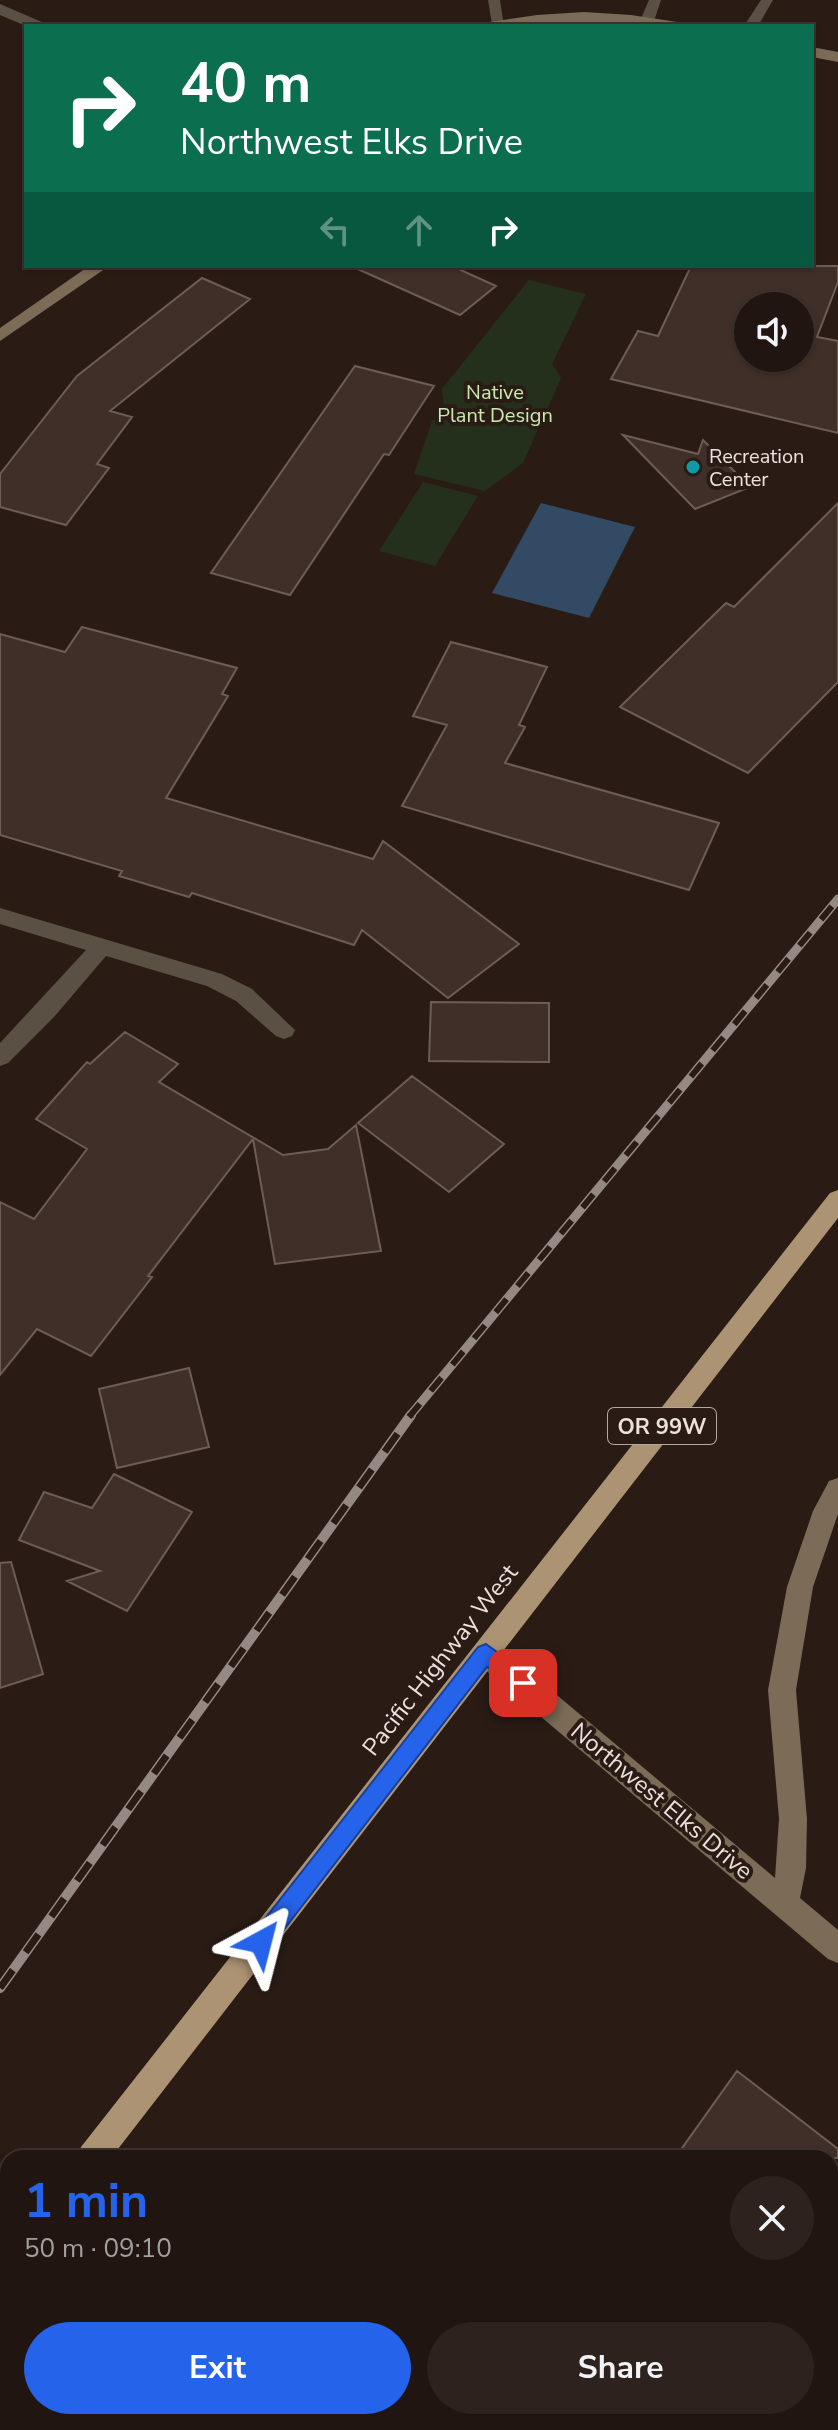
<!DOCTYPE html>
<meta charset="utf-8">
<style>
:root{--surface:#201510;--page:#2d221e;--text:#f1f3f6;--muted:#a29f9f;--line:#3d3430;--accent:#2563eb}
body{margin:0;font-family:"Nunito Sans",sans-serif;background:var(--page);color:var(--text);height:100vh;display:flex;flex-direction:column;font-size:30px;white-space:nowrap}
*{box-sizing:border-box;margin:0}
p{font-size:26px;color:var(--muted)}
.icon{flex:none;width:44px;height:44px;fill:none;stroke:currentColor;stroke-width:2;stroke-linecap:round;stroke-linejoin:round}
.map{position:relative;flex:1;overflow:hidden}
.side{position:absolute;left:0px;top:2150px;width:838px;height:280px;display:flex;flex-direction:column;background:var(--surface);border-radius:24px 24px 0 0;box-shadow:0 2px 6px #0004,0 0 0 2px var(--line)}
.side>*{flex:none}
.banner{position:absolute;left:24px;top:24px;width:790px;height:244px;border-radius:0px;box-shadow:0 2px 6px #0004,0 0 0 2px var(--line);background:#0b6e4f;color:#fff;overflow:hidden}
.tools{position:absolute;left:734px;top:292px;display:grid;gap:16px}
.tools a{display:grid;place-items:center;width:80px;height:80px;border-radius:50%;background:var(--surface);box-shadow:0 2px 6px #0004,0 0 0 2px var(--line);font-size:40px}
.pin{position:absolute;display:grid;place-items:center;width:68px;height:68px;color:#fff;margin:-34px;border-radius:16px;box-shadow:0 4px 12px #0006}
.me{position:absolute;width:88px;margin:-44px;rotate:38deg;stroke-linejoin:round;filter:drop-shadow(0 0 6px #0008)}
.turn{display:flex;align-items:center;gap:28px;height:168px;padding:0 24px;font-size:36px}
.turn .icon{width:104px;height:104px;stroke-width:2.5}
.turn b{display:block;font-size:56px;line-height:68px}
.lanes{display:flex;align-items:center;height:76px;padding:0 24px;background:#0003;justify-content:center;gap:40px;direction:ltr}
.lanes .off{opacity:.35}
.round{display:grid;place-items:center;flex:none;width:84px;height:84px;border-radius:42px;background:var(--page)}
.summary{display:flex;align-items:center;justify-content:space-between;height:136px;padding:0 24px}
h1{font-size:48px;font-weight:700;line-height:60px;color:var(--accent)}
.cta{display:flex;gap:16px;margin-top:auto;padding:16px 24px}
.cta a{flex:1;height:92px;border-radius:48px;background:var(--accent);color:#fff;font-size:32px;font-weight:700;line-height:92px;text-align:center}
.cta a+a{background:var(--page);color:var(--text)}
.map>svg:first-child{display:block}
.green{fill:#24301b}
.water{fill:#334a64}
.building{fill:#3f2f28;stroke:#6e5d55;stroke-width:2;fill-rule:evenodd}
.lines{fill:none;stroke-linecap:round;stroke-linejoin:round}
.lane{fill:#5a5043;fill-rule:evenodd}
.street{fill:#5a5043;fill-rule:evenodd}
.secondary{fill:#7b6b57;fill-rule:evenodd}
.highway{fill:#ab9373;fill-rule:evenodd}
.rail-far1-casing{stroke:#958983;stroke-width:9}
.rail-casing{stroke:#958983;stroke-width:10}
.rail-far1{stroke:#2a1c15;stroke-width:6;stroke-dasharray:17;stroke-linecap:butt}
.rail{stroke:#2a1c15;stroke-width:7;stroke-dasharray:22;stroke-linecap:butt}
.route{fill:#2563eb;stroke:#184099;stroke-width:2}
.culture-dot{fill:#0f9aa8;stroke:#2a1c15;stroke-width:3}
.labels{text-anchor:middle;stroke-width:8;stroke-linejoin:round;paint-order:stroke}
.far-park-label{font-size:20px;fill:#c9ebb2;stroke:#2a1c15}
.far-poi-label{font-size:20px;fill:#ece2dd;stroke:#2a1c15;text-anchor:start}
.shield{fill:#2a1c15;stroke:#b2a7a1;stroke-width:2}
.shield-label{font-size:22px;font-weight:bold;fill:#ece2dd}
.street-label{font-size:24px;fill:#ece2dd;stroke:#2a1c15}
</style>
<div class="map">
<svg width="838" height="2430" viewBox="0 0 838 2430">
<rect width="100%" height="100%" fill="#2a1c15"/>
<!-- green -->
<path class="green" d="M529,280L586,294L552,364L561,378L523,463L485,491L414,474L432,421L445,416L442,389Z
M423,482L478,496L435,566L379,551Z"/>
<!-- water -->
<path class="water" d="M541,503L635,527L589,618L492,593Z"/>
<!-- building -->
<path class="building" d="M351,266H452L496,286L460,315Z
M691,266H838V282L817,337L838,341V433L611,379L638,331L658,336ZM748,306H800V358H748Z
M202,278L250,299L110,411L132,417L97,464L109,468L66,525L0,507V474L77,376Z
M355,366L434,386L389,455L384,454L290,595L211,573Z
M623,435L698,454L703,440L750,487L695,509Z
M838,503V682L748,773L620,707L726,603L734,607Z
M82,627L237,668L222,694L228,696L166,798L373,859L383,841L519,944L448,998L362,930L354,945L192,893L189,897L119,876L122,871L0,835V634L65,652Z
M451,642L547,667L519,725L525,727L505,763L719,823L689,890L402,806L447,725L413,716Z
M431,1002L549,1003V1062L429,1061Z
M125,1032L178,1064L159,1082L283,1155L328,1149L356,1125L381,1251L275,1264L253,1139L148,1276L152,1277L91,1356L37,1329L0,1375V1202L34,1219L87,1149L36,1119L87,1062L90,1064Z
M412,1076L504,1144L449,1192L358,1123Z
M189,1368L209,1447L117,1468L99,1389Z
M114,1474L192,1512L127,1611L67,1581L100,1571L19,1540L44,1492L92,1508Z
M11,1562L43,1674L0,1688V1563Z
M737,2071L838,2149V2158H675Z"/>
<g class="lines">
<!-- lane -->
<path class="lane" d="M488,0H500L504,26L492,24Z
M649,0H661L654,21L647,25L640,21Z
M761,0H773L758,26H744Z"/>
<!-- street -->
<path class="street" d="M0,4L44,23L46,26H26L0,15Z
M0,908L222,974L252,989L295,1030L292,1036L284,1039L276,1036L236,1001L207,986L106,956L54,1017L8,1063L0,1066V1043L86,950L0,924Z"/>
<!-- secondary -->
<path class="secondary" d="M584,12L631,15L684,23L686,26L584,22L481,26L483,23L537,15Z
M812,47L838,52V62L812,57Z
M89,266H109L0,341V328Z
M838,1478V1514L813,1587L796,1690L807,1819L806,1868L800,1898L838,1930V1963L828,1959L476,1662L472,1653L476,1644L486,1641L496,1644L775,1878L779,1819L768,1690L787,1587L813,1511L829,1481Z"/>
<!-- highway -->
<path class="highway" d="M838,1190V1218L111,2158H77L81,2147L830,1193Z
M8,2249V2287L0,2291V2253Z"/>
<defs>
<path id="rail-far1" d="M409,1417L838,899"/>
<path id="rail" d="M0,1988L411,1415"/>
</defs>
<!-- rail-far1 casing -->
<use href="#rail-far1" class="rail-far1-casing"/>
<!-- rail casing -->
<use href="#rail" class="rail-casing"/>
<!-- rail-far1 -->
<use href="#rail-far1" class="rail-far1"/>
<!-- rail -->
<use href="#rail" class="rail"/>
</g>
<!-- route -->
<path class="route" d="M486,1644L530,1676L533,1683L530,1690L523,1693L487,1667L268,1950L261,1953L253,1950L250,1942L253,1934L478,1647Z"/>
<!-- markers -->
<circle class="culture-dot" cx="693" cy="467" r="8"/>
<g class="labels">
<!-- far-park labels -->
<g class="far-park-label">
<text x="495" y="399">Native<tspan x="495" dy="23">Plant Design</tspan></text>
</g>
<!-- far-poi labels -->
<g class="far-poi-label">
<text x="709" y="463">Recreation<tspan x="709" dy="23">Center</tspan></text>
</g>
<!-- shield labels -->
<rect class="shield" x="608" y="1408" width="108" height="36" rx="6"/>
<g class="shield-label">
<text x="662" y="1434">OR 99W</text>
</g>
<!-- street labels -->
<g class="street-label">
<text transform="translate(440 1660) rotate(-52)" y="8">Pacific Highway West</text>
<text transform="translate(662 1801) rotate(40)" y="8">Northwest Elks Drive</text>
</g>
</g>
</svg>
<div class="tools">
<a><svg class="icon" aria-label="sound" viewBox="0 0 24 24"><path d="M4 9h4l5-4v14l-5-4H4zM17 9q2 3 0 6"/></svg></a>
</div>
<div class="pin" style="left:523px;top:1683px;background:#d93025"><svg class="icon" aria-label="arrive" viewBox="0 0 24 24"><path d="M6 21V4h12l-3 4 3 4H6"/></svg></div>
<svg class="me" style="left:261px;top:1942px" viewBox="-20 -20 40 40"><path d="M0-17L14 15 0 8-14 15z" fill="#2563eb" stroke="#fff" stroke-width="4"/></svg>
<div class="banner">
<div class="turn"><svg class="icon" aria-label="right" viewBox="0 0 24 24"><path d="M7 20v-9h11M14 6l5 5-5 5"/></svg><div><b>40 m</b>Northwest Elks Drive</div></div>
<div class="lanes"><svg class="icon off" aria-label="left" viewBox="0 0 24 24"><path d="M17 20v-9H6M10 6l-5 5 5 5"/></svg><svg class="icon off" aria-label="ahead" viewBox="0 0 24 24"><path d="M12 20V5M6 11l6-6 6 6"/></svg><svg class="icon" aria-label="right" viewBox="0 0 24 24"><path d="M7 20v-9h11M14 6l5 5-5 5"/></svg></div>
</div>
<section class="side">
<div class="summary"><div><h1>1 min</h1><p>50 m · 09:10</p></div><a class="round"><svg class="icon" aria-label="close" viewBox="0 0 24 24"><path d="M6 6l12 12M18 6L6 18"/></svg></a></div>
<div class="cta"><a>Exit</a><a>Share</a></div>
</section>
</div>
